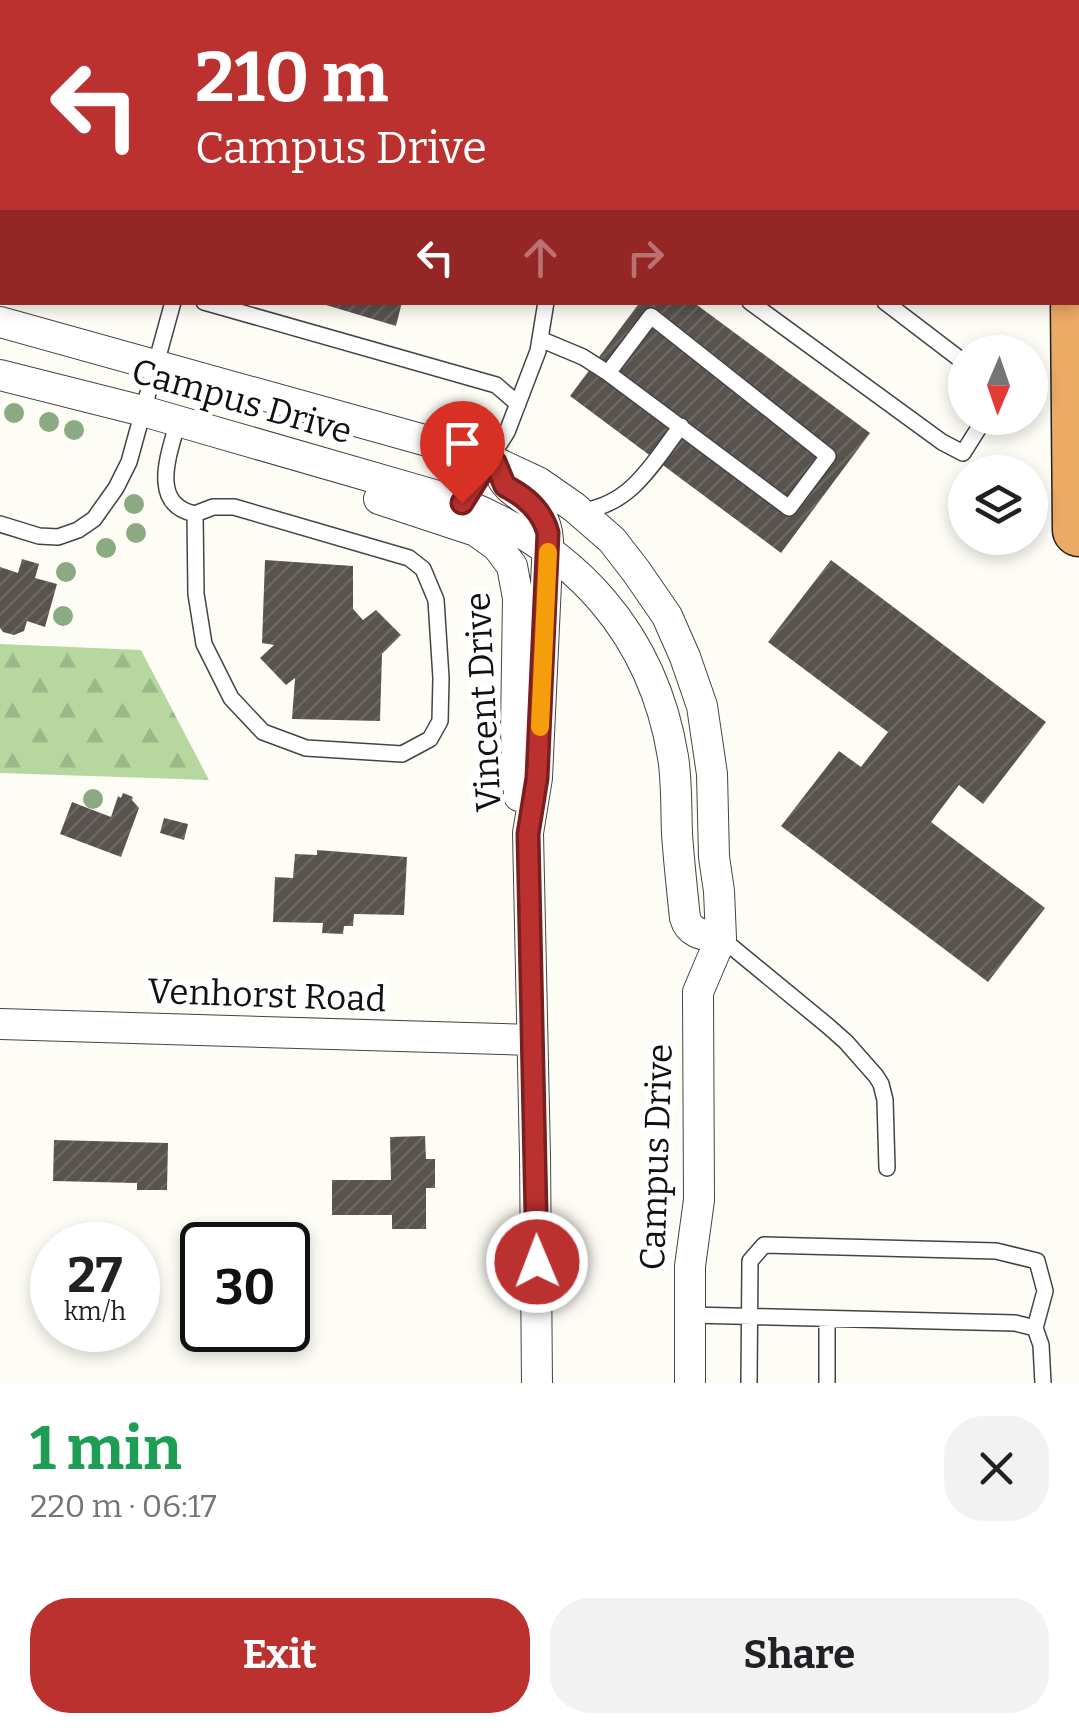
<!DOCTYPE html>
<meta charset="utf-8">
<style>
:root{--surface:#fff;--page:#f2f2f2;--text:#202124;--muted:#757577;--accent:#ba312f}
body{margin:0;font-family:Bitter,serif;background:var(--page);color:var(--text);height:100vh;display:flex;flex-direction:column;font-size:38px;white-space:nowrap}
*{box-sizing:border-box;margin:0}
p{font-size:32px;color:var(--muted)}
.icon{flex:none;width:55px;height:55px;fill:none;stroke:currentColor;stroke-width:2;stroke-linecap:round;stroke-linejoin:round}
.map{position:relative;height:1383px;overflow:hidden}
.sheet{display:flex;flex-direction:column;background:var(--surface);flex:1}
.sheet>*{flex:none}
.banner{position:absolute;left:0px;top:0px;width:1080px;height:305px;box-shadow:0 5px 15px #0003;background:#ba312f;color:#fff;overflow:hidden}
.needle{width:65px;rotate:182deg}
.tools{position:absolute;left:948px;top:335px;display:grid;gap:20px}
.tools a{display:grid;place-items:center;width:100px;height:100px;border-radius:50%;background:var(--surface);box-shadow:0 5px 15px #0003;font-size:50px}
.speed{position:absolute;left:30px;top:1222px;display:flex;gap:20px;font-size:50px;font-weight:700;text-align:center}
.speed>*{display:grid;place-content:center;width:130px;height:130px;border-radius:50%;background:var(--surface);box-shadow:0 5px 15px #0003;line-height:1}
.speed small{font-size:25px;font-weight:400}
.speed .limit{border:5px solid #111;border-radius:15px;background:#fff;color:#111}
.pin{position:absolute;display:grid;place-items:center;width:85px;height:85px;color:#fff;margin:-102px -42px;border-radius:50% 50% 50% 0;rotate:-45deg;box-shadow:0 0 10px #0007}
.pin .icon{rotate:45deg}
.me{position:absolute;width:110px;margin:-55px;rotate:359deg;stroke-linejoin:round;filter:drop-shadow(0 0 8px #0008)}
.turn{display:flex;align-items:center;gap:35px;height:210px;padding:0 30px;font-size:45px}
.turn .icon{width:130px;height:130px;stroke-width:2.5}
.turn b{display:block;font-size:70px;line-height:85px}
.lanes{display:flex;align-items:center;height:95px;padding:0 30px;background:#0003;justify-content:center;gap:50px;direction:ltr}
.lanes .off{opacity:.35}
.round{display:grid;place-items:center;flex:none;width:105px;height:105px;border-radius:40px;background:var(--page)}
.head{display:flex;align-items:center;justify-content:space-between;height:170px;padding:0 30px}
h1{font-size:60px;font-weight:700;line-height:75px;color:#1e9e55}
.cta{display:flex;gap:20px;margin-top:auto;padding:20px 30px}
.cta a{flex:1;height:115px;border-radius:40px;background:var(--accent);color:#fff;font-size:40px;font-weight:700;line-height:115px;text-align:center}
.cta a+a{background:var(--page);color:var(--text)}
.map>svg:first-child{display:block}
.forest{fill:url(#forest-firs)}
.building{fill:url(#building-hatch)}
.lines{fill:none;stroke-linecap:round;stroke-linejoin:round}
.service-casing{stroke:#444;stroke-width:18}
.minor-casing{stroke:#444;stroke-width:32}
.motorway-casing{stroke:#222;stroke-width:55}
.service{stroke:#fff;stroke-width:15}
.minor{stroke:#fff;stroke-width:30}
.motorway{stroke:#ecab65;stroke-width:52}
.tree{fill:#8baa82}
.route-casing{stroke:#79201f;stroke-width:25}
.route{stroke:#ba312f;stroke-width:18}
.slow{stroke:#f59e0b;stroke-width:18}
.labels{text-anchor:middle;stroke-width:10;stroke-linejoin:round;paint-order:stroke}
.street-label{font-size:35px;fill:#111;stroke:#fff}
</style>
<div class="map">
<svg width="1079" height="1383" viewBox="0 0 1079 1383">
<defs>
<pattern id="forest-firs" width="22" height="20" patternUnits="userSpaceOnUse" patternTransform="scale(2.5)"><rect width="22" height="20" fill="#b6d89f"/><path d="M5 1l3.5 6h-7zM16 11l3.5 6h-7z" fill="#9bb888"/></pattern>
<pattern id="building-hatch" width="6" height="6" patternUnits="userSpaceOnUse" patternTransform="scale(2.5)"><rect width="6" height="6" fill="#59534e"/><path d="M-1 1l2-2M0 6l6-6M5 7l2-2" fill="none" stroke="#6c6763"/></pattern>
</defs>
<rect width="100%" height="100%" fill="#fefdf5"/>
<!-- forest -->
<path class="forest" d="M0,644L141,650L209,780L0,773Z"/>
<!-- building -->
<path class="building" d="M316,302H402L396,326Z
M640,302H693L870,433L781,553L570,396Z
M22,559L39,564L35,578L57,584L45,627L27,621L24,631L14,635L3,632L0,628V567L18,573Z
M265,560L353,566V609L363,620L376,610L401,635L382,654L380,721L292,719L295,678L286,685L260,658L274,645L262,643Z
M831,560L1046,722L983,804L959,785L931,822L1045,908L988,982L781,826L839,751L861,767L888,732L768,642Z
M123,793L133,797L132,800L139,808L121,857L60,834L72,802L111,817L118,796L121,798Z
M164,818L188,824L184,840L160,833Z
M317,850L407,857L404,915L354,914L353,926H344L343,934L322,933L323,923L273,922L275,877L293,878L295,854L317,855Z
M425,1136L426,1159H435V1188H426V1229H392V1215H332V1180H391L390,1137Z
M54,1140L168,1143L167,1190H137V1183L53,1181Z"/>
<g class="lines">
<defs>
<path id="service" d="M873,0L874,2
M555,2V0
M619,2V0
M0,245L2,246
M204,302L496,385L518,404
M750,302L942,442L963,453L985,418
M885,302L965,363
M651,316L828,456L789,508L608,373Z
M540,339L583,357L608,373
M178,421C170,452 148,504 195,514L196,594L204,644L231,698L263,732L306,748L402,754L430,739L440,721L441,678L436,600L423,569L409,558L234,507H213L195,514
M462,503L507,432L538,351L546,302
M582,511C632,504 653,463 681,426
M0,524L39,536L58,537L78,530L94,519L116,488L129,462L173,302
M721,938L828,1026L846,1042L876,1076L881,1084L885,1100L887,1168
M690,1315L1015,1323L1035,1328L1041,1345L1043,1383
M827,1319V1383
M749,1383L750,1261L764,1245L996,1251L1037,1261L1045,1291L1035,1328"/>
<path id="minor" d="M0,322L442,445L495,462L538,482L574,507L612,540L636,571L667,616L685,657L702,706L712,774L714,857L719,891L721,938L698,992L699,1200L690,1266V1383
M0,375L143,411L462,503C576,550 653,633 673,757C677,782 676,808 677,834C679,862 682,890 685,918C690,935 705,935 721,938
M500,474C511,501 545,497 548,540L537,778L528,833L535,1156L537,1383
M379,499L476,531L497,546L512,566L518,598L516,731L519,796
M0,1024L532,1040"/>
<path id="motorway" d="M1078,282L1079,238
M1077,302L1079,530"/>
</defs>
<!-- service casing -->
<use href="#service" class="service-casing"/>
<!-- minor casing -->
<use href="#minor" class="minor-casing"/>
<!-- motorway casing -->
<use href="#motorway" class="motorway-casing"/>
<!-- service -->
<use href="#service" class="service"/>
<!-- minor -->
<use href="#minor" class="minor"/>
<!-- motorway -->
<use href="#motorway" class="motorway"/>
</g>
<!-- trees -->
<g class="tree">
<circle cx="14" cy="413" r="10"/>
<circle cx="49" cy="422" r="10"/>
<circle cx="74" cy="430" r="10"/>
<circle cx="134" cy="504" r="10"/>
<circle cx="136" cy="533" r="10"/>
<circle cx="106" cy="548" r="10"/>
<circle cx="66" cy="572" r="10"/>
<circle cx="63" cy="616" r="10"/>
<circle cx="93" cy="799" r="10"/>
</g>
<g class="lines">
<defs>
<path id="route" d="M462,503L489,460L495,462L505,486C525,496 542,510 548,533L537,778L528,834L537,1262"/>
</defs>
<!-- route casing -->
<use href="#route" class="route-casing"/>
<!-- route -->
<use href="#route" class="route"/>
<!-- slow -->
<path class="slow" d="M540,727L548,552"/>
</g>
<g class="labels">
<!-- street labels -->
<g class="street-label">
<text transform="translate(242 401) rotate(16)" y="12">Campus Drive</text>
<text transform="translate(483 702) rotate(-93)" y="12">Vincent Drive</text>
<text transform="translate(267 995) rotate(2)" y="12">Venhorst Road</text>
<text transform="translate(656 1157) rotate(-88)" y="12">Campus Drive</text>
</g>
</g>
</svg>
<div class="tools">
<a><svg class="needle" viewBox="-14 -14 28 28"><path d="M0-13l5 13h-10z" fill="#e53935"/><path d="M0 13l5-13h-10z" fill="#757577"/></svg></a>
<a><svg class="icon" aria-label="layers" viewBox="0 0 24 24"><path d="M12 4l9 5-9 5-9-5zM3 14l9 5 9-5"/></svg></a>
</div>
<div class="speed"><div>27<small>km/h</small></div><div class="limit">30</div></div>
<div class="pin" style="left:462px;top:503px;background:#d93025"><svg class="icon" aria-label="arrive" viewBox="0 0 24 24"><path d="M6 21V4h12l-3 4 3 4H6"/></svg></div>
<svg class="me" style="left:537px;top:1262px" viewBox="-20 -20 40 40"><circle r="17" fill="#ba312f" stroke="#fff" stroke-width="3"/><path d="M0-11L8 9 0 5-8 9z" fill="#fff"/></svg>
<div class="banner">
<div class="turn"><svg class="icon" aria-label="left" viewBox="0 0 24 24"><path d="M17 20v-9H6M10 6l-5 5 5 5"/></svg><div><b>210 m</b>Campus Drive</div></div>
<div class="lanes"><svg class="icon" aria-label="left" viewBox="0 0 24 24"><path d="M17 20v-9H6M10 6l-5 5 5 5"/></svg><svg class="icon off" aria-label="ahead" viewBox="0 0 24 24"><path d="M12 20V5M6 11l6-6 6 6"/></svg><svg class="icon off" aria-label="right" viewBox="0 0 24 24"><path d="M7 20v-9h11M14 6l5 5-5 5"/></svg></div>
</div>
</div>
<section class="sheet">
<div class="head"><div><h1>1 min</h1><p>220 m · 06:17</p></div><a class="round"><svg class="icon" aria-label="close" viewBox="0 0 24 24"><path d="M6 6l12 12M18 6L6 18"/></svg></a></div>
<div class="cta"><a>Exit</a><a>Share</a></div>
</section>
